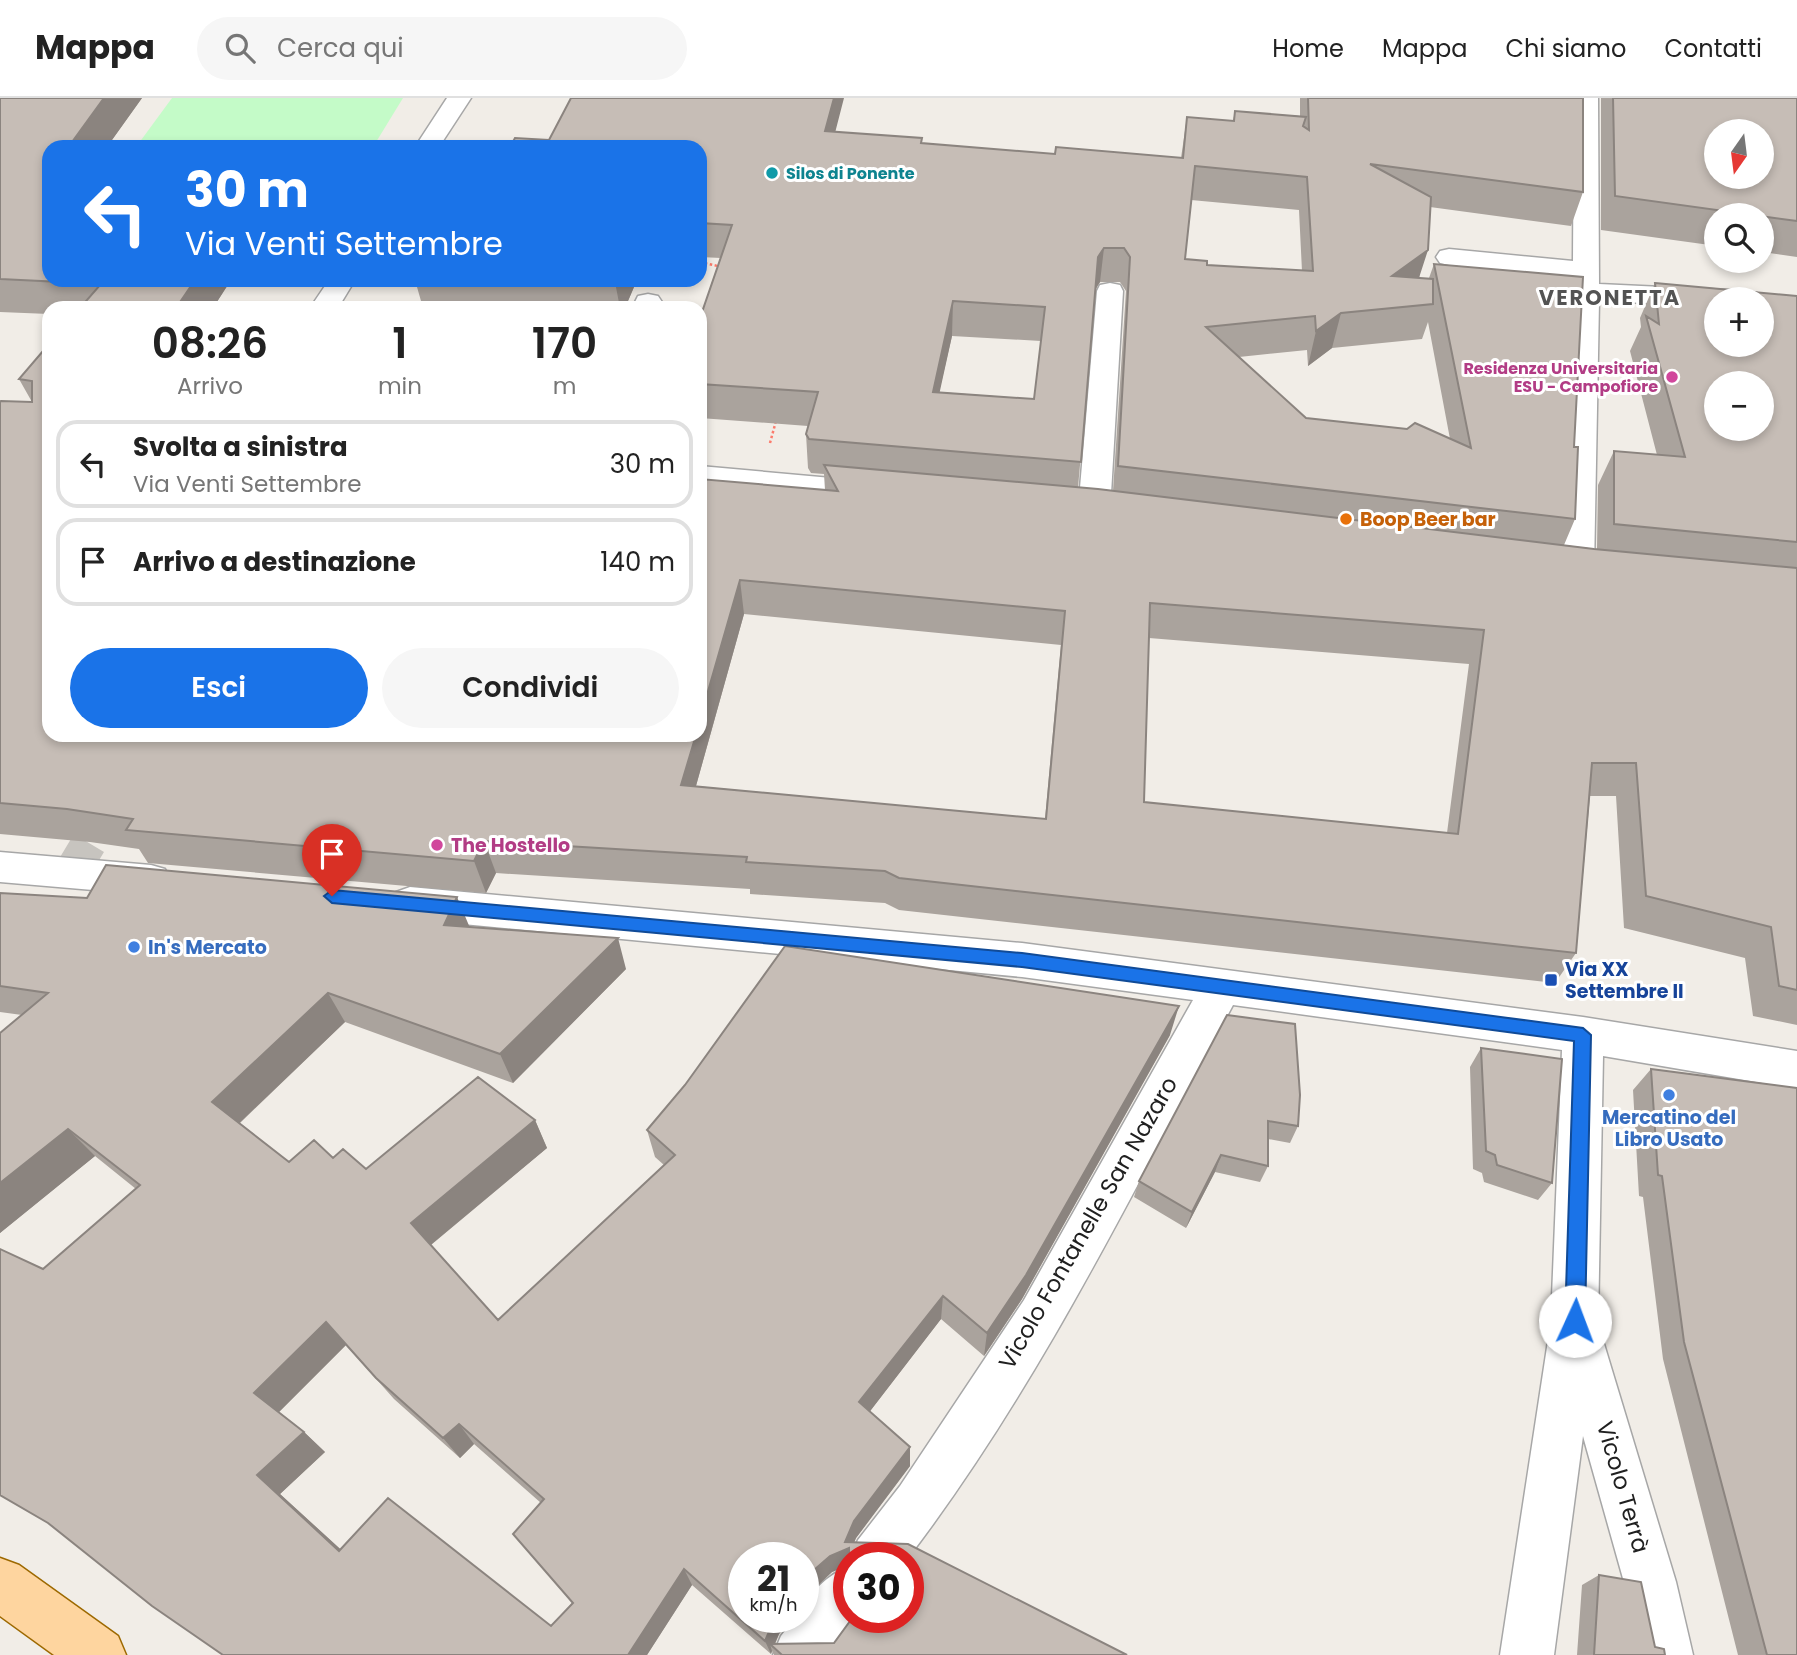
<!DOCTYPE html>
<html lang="it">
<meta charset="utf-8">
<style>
:root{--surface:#fff;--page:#f6f6f6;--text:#222;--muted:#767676;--line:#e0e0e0;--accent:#1a73e8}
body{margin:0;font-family:Poppins,sans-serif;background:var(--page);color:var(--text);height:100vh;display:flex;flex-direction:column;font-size:26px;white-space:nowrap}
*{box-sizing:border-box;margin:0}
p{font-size:23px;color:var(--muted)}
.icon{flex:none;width:38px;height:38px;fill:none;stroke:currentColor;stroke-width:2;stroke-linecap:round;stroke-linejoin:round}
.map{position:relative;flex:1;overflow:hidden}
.details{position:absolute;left:42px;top:203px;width:665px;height:441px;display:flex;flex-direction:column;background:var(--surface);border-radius:21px;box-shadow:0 4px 10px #0003}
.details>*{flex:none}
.banner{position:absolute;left:42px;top:42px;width:665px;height:147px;border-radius:21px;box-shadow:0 4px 10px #0003;background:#1a73e8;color:#fff;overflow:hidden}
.needle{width:46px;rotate:194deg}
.controls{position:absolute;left:1704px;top:21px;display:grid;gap:14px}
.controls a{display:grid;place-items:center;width:70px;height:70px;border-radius:50%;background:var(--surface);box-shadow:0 4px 10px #0003;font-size:35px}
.speed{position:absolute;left:728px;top:1444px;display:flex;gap:14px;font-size:35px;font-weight:700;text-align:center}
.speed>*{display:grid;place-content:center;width:91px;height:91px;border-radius:50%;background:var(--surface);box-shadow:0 4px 10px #0003;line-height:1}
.speed small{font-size:18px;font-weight:400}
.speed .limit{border:10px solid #d22;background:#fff;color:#111}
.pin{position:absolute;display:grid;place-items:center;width:60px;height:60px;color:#fff;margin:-72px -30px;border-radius:50% 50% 50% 0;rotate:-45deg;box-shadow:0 0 7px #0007}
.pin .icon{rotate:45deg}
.me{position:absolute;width:77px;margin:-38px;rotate:2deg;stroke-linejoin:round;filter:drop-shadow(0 0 5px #0008)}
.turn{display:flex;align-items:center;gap:24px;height:147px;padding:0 28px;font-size:32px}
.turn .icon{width:91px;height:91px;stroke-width:2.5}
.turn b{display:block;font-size:49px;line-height:60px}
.eta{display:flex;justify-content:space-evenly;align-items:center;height:119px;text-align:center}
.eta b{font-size:42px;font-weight:600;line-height:49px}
.cta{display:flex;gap:14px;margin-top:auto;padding:14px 28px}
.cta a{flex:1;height:80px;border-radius:42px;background:var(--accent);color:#fff;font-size:28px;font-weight:600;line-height:80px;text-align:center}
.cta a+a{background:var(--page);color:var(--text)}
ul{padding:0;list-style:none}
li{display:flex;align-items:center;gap:21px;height:88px;margin:0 14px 10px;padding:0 14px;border:4px solid var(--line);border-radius:21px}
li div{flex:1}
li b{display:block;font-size:26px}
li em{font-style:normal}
header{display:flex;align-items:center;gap:42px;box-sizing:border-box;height:98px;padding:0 35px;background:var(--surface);border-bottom:2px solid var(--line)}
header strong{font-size:33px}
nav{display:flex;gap:38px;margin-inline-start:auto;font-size:24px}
.search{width:490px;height:63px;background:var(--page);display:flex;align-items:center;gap:18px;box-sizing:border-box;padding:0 24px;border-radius:38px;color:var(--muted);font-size:26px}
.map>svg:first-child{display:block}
.park{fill:#c4fbc8}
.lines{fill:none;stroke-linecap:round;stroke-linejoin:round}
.minor-tunnel{stroke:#c7c4bf;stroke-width:35;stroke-dasharray:35 18;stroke-linecap:butt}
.minor-casing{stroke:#a7a7a7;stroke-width:3}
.major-casing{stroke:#9d6900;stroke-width:3}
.path{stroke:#fc7b6c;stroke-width:2.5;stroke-dasharray:2.5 2.5;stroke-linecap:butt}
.minor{fill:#fff;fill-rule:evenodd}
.major{fill:#fed59f;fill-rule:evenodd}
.wall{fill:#aaa39d;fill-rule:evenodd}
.shaded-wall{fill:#8b847f}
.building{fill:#c6bdb6;stroke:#8b847f;stroke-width:2;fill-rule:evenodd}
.route{fill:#1a73e8;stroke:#114b97;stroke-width:2}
.culture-dot{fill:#0f9aa8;stroke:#fff;stroke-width:2.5}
.hotel-dot{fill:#d1479c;stroke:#fff;stroke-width:2.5}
.food-dot{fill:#e8710a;stroke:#fff;stroke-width:2.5}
.shop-dot{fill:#3f7fe0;stroke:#fff;stroke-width:2.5}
.transit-dot{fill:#1a4fb4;stroke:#fff;stroke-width:2.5}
.labels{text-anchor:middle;stroke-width:6;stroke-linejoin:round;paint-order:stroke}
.far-culture-label{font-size:16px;font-weight:bold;fill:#0d838f;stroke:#fff;text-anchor:start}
.far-hotel-label{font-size:16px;font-weight:bold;fill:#b23c85;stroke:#fff;text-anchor:end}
.food-label{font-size:19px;font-weight:bold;fill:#c56008;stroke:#fff;text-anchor:start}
.hotel-label{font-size:19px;font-weight:bold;fill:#b23c85;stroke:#fff;text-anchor:start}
.shop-label{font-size:19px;font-weight:bold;fill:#366cbe;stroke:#fff;text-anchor:start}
.transit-label{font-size:19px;font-weight:bold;fill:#164399;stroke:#fff;text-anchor:start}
.far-district-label{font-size:21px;font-weight:bold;letter-spacing:2px;fill:#535353;stroke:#fff}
.near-street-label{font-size:23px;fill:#202020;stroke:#fff}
</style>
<header>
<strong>Mappa</strong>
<div class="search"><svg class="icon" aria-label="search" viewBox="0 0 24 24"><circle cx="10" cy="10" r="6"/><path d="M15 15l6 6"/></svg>Cerca qui</div>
<nav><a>Home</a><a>Mappa</a><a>Chi siamo</a><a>Contatti</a></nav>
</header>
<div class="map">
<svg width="1797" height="1557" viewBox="0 0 1797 1557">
<rect width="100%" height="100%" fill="#f1ede7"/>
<!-- park -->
<path class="park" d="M172,0H403L373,49H136Z"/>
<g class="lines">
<!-- minor-tunnel -->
<path class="minor-tunnel" d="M71,775L117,698"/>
<defs>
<path id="minor" d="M447,0H471L439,49H415Z
M1574,0H1598L1599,186L1747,193L1757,195L1761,201H1717V208L1599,203L1594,472L1589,480L1578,483L1567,480L1562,472L1573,179L1449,167L1440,165L1436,159L1440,153L1449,151L1573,163Z
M329,182H355L338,210H310Z
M1110,185L1120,187L1123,193L1110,413L1105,420L1094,423L1083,420L1078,413L1097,193L1100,187Z
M648,196L658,198L662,204L660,210H632L638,198Z
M700,368L876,384L887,387L891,394L887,401L876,404L700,388Z
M0,754L151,767L165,771L170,782L165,793L151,797L0,784Z
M410,789L1022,845L1583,919L1797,953V991L1603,958L1598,1226L1676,1484L1693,1557H1639L1624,1484L1583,1338L1554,1557H1500L1551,1223L1562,952L1233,907C1132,1095 1038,1290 908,1460H850L858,1442L900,1388L1024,1202L1193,902L1022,879L410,821L396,816L390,805L396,794Z
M849,1468V1519H863L834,1557H773L781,1538L796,1519H803C803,1497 830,1476 849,1468Z"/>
<path id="major" d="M0,1460L19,1467L118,1538L126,1557H54L0,1518Z"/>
</defs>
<!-- minor casing -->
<use href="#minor" class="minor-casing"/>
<!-- major casing -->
<use href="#major" class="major-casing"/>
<!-- path -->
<path class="path" d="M700,164L722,169
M770,345L776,323"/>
<!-- minor -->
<use href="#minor" class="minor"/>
<!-- major -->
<use href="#major" class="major"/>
</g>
<!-- wall -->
<path class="wall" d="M0,0H142L109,46L49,182H231L213,210H49V216L0,214Z
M1300,0H1583V94L1571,128L1430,109L1419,180H1429L1434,166L1574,349L1575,421L1564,447L1597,451L1598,387L1614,353L1657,357L1630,253L1641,229L1640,220L1655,185L1797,198V927L1753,918L1745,860L1624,830L1616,698H1590L1576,855L1555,885L899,812L885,805L750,796V791L496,775L486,795L148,765L139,751L90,744L0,736V304H32L19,281L49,246V637H700V381L825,392L824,376L811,375L808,370L806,336L808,328L700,320V220L721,160L700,159V49L549,42L835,34L922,45L1055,56L1181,60L1187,19L1233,23L1235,13L1300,18ZM1191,102L1299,112L1302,173L1207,167L1185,161ZM1100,184H1120L1126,193L1113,393L1078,389L1096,191ZM1428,224L1450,341L1306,320L1239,259L1307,252L1308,268L1332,250L1422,241ZM952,238L1041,243L1034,301L939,294ZM744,516L1061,547L1045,721L696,688ZM1149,540L1469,566L1447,735L1144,704Z
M1601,0H1797V159L1762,154V117H1717V148L1601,132Z
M415,182H637L625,210H511L421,203Z
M0,795L469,829L626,871L513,985L345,924L240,1025L289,1064L333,1060L366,1071L535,1022L547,1050L431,1147L498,1222L664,1067L655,1059L647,1032L1170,937L1022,1201L984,1258L941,1221L870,1313L910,1349V1368L856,1440L854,1444L1127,1557H774L772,1553L771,1556L692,1487L647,1557H223L43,1171L136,1091L95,1058L0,1135V935L22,917L0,914ZM346,1247L394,1301L460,1360L474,1346L541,1405L572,1505L551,1528L340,1451L280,1396L325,1354L304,1334L279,1314ZM803,1460L811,1494L832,1474L849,1467V1460L908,1519L834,1545L775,1546L779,1536L793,1519H744Z
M1227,917L1298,1028L1290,1045L1268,1041V1068L1260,1084L1215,1074L1186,1130L1134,1099L1139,1083Z
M1481,950L1552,1085L1538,1102L1484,1084L1482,1075L1473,1071L1470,969Z
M1651,971L1797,1557H1738L1663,1261L1643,1099L1639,1098L1633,992Z
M1599,1477L1655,1549L1665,1557H1577L1582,1487Z"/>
<!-- shaded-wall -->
<path class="shaded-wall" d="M104,0H142L107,49L72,44Z
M834,0H844L827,66L825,33Z
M1104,150L1100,184L1094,193L1098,159Z
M1428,152L1417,186L1382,212L1392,178Z
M195,182H231L213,210H176Z
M616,182H637L625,210H620L615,184Z
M953,203L952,238L932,329L933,294Z
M1341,215L1332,250L1308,268L1316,233Z
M740,482L744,516L687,720L681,687L696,637H700V621Z
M107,637H132L121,658Z
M484,743L496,775L486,795L474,763Z
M457,799L470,830L444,827Z
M618,840L626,871L513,985L500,956Z
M328,895L345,924L233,1031L212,1004Z
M1179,908L1170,937L1022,1201L984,1258L987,1235Z
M535,1022L547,1050L427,1150L411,1125Z
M68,1031L95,1058L0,1135V1085Z
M1221,1057L1215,1074L1186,1130L1192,1114Z
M943,1198L941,1221L861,1325L859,1304Z
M326,1224L346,1247L277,1316L254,1295Z
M459,1326L474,1346L460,1360L443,1340Z
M304,1334L325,1354L280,1396L360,1469L339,1453L257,1377Z
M910,1349V1368L856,1440L850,1455V1460H849V1467L832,1474L811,1494L803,1511V1487L807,1478L854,1423Z
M684,1471L692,1487L647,1557H628Z
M777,1519H793L779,1536L773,1550L770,1546L772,1553L771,1556L765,1543L774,1522Z"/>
<!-- building -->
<path class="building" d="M0,0H104L72,44L157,49H49V182H195L176,210H80L101,186L0,181Z
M571,0H834L825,33L922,40L921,45L1055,56L1056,49L1183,60L1187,19L1234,23L1235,13L1306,19L1303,28L1309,32L1308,0H1583V94L1370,66L1431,99L1428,152L1392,178L1433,181V206L1341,215L1316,233L1315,218L1206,229L1306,320L1407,331L1415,325L1471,350L1434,166L1583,179L1574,349H1578L1575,421L1118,368L1130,159L1124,150H1104L1098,159L1081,364L809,341L806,336L818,294L700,286V220L732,127L700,125V49H510L515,40L549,42ZM1195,68L1307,79L1313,173L1207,167V163L1185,161ZM953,203L1045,209L1034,301L933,294Z
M1613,0H1797V123L1615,98ZM1717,33H1762V79H1717Z
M587,182H616L615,184Z
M1655,185L1797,198V444L1614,426V353L1685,359L1646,218L1659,226ZM1717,201H1762V247H1717ZM1717,285H1762V331H1717Z
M49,246V594L47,597H49V637H109L119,640L129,637H696L681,687L1046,721L1065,513L740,482L700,621V381L838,393L824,367L1098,391L1594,451L1797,470V892L1779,888L1771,829L1646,798L1636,665H1592L1576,855L899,780L885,773L746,764L747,759L484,743L474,763L126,732L133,721L67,711L0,705V304L1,303L32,304V283L19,281ZM1150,505L1484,532L1458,736L1144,704Z
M106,767L457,799L444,827L618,840L500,956L328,895L212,1004L289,1064L314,1042L333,1060L343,1051L366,1071L478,979L535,1022L411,1125L498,1222L675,1057L647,1032L685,987L785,848L1179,908L1026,1177L987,1235L943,1198L859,1304L910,1349L854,1423L845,1444L908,1446L1127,1557H782L770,1546L834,1545L853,1519H908V1460H849V1450L830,1458L807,1478L803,1487V1460H744V1519H777L774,1522L765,1543L684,1471L628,1557H223L152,1508L48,1425L0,1397V1151L43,1171L140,1087L68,1031L0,1085V935L48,895L0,888V795L87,800ZM326,1224L376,1280L443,1340L459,1326L544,1401L513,1436L573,1505L551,1528L388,1400L339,1453L257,1377L304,1334L254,1295Z
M1227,917L1295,926L1300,997L1298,1028L1268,1023V1068L1221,1057L1192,1114L1139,1083Z
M1481,950L1562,961L1552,1085L1497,1067L1495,1057L1486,1053Z
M1651,971L1797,990V1557H1767L1684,1244L1662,1078L1658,1077Z
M1599,1477L1641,1484L1655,1549L1664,1551L1665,1557H1594Z"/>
<!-- route -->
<path class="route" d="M332,792L1022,855L1583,930L1591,937L1585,1223L1582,1230L1575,1232L1568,1230L1565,1223L1574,943L1022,869L332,805L324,798Z"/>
<!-- markers -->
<circle class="culture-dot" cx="772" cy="75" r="7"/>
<g class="hotel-dot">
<circle cx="1672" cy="279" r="7"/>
<circle cx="437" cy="747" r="7"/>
</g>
<circle class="food-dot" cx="1346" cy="421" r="7"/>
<g class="shop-dot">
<circle cx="134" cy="849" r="7"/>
<circle cx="1669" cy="997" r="7"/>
</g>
<rect class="transit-dot" x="1544" y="875" width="14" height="14" rx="3.5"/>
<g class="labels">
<!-- far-culture labels -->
<g class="far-culture-label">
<text x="786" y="81">Silos di Ponente</text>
</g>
<!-- far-hotel labels -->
<g class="far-hotel-label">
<text x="1658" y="276">Residenza Universitaria<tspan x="1658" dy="18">ESU - Campofiore</tspan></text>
</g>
<!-- food labels -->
<g class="food-label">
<text x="1360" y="428">Boop Beer bar</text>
</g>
<!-- hotel labels -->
<g class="hotel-label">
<text x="451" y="754">The Hostello</text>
</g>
<!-- shop labels -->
<g class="shop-label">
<text x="148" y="856">In's Mercato</text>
<text x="1669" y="1026" text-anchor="middle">Mercatino del<tspan x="1669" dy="22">Libro Usato</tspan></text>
</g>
<!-- transit labels -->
<g class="transit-label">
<text x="1565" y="878">Via XX<tspan x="1565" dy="22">Settembre II</tspan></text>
</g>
<!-- far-district labels -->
<g class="far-district-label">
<text x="1610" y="207">VERONETTA</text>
</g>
<!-- near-street labels -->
<g class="near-street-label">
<text transform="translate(1088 1125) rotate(-60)" y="8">Vicolo Fontanelle San Nazaro</text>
<text transform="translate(1623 1389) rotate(74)" y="8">Vicolo Terrà</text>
</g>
</g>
</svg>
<div class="controls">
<a><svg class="needle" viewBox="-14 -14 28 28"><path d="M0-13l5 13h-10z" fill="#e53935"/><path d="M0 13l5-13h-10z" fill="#767676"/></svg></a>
<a><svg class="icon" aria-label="search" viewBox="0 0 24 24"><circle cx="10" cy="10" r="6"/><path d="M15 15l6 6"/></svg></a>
<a>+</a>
<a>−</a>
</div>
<div class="speed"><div>21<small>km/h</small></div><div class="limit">30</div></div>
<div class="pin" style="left:332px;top:798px;background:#d93025"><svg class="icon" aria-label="arrive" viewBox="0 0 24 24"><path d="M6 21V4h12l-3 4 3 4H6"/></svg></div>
<svg class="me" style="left:1575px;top:1223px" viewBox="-20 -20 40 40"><circle r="19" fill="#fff"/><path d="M0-13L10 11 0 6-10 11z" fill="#1a73e8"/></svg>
<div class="banner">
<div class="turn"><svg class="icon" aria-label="left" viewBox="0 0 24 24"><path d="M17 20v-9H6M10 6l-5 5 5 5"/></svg><div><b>30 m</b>Via Venti Settembre</div></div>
</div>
<section class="details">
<div class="eta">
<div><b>08:26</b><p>Arrivo</p></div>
<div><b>1</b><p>min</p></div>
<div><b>170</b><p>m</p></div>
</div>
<ul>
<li><svg class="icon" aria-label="left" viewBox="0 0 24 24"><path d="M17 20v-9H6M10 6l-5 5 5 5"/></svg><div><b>Svolta a sinistra</b><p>Via Venti Settembre</p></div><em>30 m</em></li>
<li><svg class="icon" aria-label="arrive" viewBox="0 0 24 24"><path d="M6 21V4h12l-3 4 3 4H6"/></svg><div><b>Arrivo a destinazione</b></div><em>140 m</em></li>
</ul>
<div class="cta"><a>Esci</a><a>Condividi</a></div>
</section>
</div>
